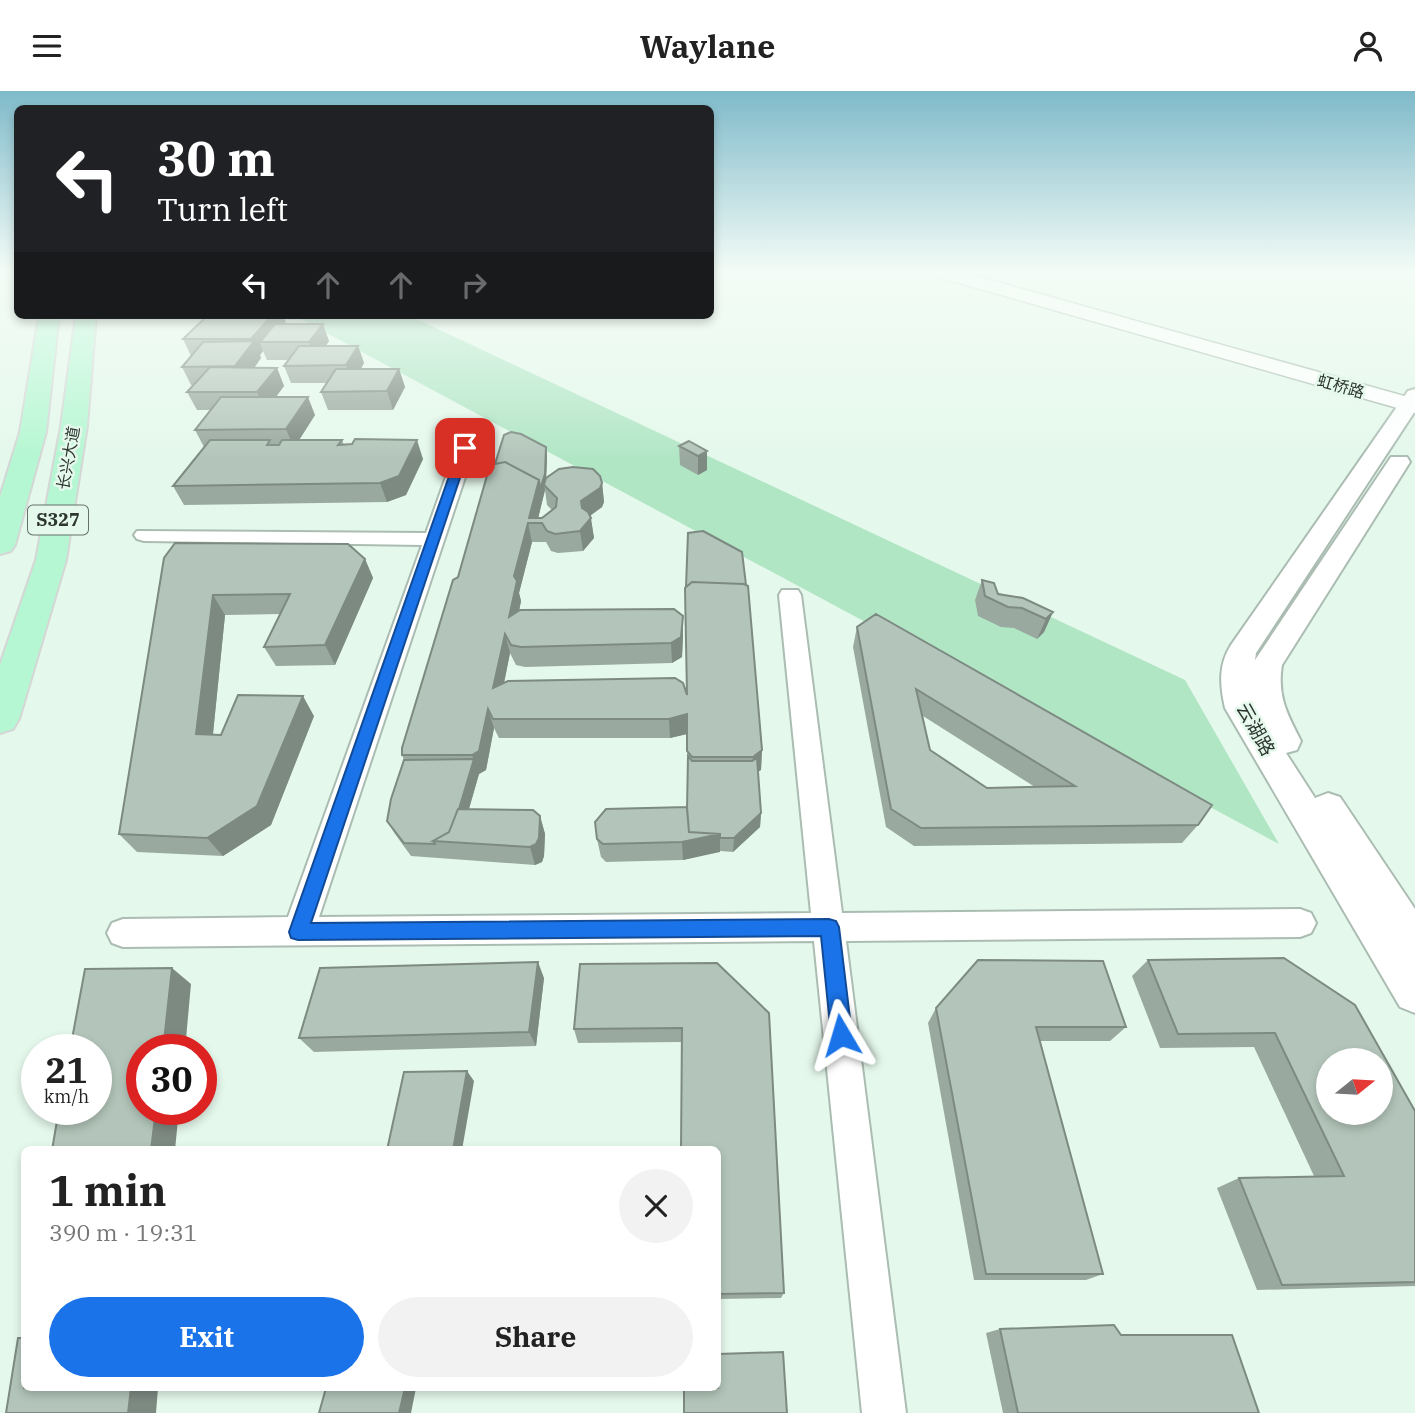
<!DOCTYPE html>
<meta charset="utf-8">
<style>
:root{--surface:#fff;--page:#f2f2f2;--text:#222;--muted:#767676;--accent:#1a73e8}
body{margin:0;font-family:"IBM Plex Serif","Noto Sans SC",serif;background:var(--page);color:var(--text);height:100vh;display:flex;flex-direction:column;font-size:26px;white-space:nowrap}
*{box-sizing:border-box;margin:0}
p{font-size:23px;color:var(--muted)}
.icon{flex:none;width:38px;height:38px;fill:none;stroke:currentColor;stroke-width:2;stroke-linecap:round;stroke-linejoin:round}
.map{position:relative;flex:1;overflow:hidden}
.sheet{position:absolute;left:21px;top:1055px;width:700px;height:245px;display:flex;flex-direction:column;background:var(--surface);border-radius:10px;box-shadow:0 4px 10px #0003}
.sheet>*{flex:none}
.top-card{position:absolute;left:14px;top:14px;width:700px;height:214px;border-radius:10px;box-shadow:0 4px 10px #0003;background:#202124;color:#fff;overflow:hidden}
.needle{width:46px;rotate:72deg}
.controls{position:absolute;left:1316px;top:957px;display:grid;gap:14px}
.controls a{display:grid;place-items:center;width:77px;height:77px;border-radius:50%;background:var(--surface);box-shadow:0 4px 10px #0003;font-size:35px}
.speed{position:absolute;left:21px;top:943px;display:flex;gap:14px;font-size:35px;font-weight:700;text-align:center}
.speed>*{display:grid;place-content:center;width:91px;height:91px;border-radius:50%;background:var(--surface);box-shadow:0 4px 10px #0003;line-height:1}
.speed small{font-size:18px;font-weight:400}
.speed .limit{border:10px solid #d22;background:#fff;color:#111}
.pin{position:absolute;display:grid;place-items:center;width:60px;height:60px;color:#fff;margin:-30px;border-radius:14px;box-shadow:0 4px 10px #0006}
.me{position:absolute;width:77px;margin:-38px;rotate:353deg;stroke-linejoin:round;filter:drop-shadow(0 0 5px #0008)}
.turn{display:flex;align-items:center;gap:24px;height:147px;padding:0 28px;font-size:32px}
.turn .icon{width:91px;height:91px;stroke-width:2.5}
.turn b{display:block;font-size:49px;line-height:60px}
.lanes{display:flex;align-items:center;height:66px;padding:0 28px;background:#0003;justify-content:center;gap:35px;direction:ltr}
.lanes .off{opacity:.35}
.round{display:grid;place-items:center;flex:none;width:74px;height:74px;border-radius:37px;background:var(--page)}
.overview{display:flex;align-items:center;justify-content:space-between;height:119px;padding:0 28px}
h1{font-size:42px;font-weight:800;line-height:52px}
.primary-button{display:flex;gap:14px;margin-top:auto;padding:14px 28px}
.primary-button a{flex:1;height:80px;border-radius:42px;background:var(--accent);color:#fff;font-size:28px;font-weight:800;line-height:80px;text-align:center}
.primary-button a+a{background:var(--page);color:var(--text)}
header{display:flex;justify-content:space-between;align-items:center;height:91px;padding:0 28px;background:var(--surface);font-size:32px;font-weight:800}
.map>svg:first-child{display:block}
.green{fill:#b1e6c5}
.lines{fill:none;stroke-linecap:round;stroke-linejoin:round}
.minor-casing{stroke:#abbdb2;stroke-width:4}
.tertiary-casing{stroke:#abbdb2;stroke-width:4}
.secondary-casing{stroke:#abbdb2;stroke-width:3}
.primary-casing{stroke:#d5d7d6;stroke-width:4}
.minor{fill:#fff;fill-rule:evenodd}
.tertiary{fill:#fff;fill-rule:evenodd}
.secondary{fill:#fff;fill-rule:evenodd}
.primary{fill:#b5f7d2;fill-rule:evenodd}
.wall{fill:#9aa9a0;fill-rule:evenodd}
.shaded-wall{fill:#7d8a82}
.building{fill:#b3c5ba;stroke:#7d8a82;stroke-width:2;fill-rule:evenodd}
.route{fill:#1a73e8;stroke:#114b97;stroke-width:2}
.labels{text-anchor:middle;stroke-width:5;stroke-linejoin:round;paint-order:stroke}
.far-street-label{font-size:16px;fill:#2d3530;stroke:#e5f8ec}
.shield{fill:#e5f8ec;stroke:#647068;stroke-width:2}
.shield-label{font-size:18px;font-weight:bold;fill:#2d3530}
.street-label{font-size:19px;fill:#2d3530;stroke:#e5f8ec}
</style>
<header><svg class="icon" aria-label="menu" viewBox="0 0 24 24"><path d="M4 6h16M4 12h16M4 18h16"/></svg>Waylane<svg class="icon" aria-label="person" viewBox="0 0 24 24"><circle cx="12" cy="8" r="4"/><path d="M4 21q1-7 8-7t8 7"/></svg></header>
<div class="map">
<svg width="1415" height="1322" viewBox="0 0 1415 1322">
<rect width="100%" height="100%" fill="#e5f8ec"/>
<!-- green -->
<path class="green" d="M293,224H408L1185,589L1279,753Z"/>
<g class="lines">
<defs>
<path id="minor" d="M473,330L482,335L319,826L811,822L779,504L782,499H798L801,504L842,822L1300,818L1311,822L1316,832L1311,842L1300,846L846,850L906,1322H862L814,850L123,856L112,852L107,842L112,832L123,828L288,826L422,454L144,450L137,448L134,444L137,440L426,442L464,335Z"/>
<path id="tertiary" d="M1415,298V320L1256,562L1255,569L1391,366H1407L1410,371L1282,574C1277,605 1287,623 1301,650L1297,659L1286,662L1315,707L1328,702L1340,706L1415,818V922L1400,916L1225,617C1220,595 1218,574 1231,554L1408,300Z"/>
<path id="secondary" d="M935,182H965L1415,308V322L938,186Z"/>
<path id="primary" d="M39,224H59L46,341L15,454L11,460L0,463V406L20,341Z
M76,224H96L87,335L66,469L19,628L13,638L0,642V574L36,469L61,335Z"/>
</defs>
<!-- minor casing -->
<use href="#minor" class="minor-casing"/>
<!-- tertiary casing -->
<use href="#tertiary" class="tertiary-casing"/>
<!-- secondary casing -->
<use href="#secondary" class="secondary-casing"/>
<!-- primary casing -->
<use href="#primary" class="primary-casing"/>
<!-- minor -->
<use href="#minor" class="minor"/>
<!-- tertiary -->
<use href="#tertiary" class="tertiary"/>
<!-- secondary -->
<use href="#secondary" class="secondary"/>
<!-- primary -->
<use href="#primary" class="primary"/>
</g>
<!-- wall -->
<path class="wall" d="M286,232V233L329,250L326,255H358L364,272L361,278H399L405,296L393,319H328L321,301L327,292H291L284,275L288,269H267L263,260L260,264L261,267L254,277H277L284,295L276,306L315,324L299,349H342L344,354L423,368L406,404L387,411L184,414L173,395L204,356L195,339L211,319H197L187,301L194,294H191L182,276L191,265L183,248Z
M689,350L707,379L698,384L680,374L679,355Z
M546,356L547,366L546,387L602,392L604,411L602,416L590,425L594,447L583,460L558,462L551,460L546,451H532L519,502L521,510L519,520L683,525V545L682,566L672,572L525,576L516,574L510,562L504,592L687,604L762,659L761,679L758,680L761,722L760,736L733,761L720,760L683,769L606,771L601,766L597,748L687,716L688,679L687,643L670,647H499L494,637L486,679L479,683L469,718L540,725L545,743L544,765L542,771L535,774L411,765L395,743L387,730L404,669L402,664L458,486ZM545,399L547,414L552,419L542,427H538Z
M164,467L365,468L373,487L335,574L276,575L264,556L280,523L225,524L213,643L221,644L314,625L271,734L223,765L137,761L119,743Z
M982,489L998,503L1053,521L1044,541L1037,548L1014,537L1001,536L978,525L975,509Z
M857,536L1198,734L1182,752L914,755L886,736L853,556ZM923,625L1035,696L987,697L930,659Z
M1148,869L1415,1020V1195L1257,1199L1217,1097L1239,1087L1314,1085L1254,956L1160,957L1132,885Z
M717,872L784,1202L781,1207L718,1208V1059L682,951L578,952L574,938Z
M544,887L536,955L314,961L299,947Z
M936,917L1126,936L1110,950H1040L1103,1183L1086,1189H974L928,932Z
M1000,1238L1121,1244L1259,1322H1003L986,1242Z"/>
<!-- shaded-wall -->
<path class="shaded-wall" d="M272,224H283L286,232L270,251H260L263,260L260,264L261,267L243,293L235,275L252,252L251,248Z
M323,233L329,250L315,269L309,251Z
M358,255L364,272L352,292L346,274Z
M277,277L284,295L265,320L257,301Z
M399,278L405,296L393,319L387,300Z
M308,306L315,324L294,357L286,338Z
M417,349L423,368L406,404L387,411L380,392Z
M546,356L547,366L546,392L544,394L545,399L537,432L529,427Z
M707,360V379L698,384V365Z
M602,392L604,411L602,416L584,429L581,410Z
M591,427L594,447L583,460L580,440Z
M528,432L532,451L519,502L521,510L514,545L509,526L514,485Z
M365,468L373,487L335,574L325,554Z
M213,504L225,524L211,662L196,643Z
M1053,521L1044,541L1037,548L1046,528Z
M683,525V545L682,566L672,572L671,552Z
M505,543L510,562L499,617L493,597Z
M303,605L314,625L271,734L223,765L207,747Z
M488,618L494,637L486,679L479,683L459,752L451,746L474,669L472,664Z
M687,623V643L670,647L669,628Z
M762,659L761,679L751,685L753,666Z
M761,722L760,736L733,761L734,747Z
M540,725L545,743L544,765L542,771L535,774L530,756Z
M720,743V761L683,769L682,751Z
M538,871L544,887L536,955L529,941Z
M172,877L191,893L185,959H163Z
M467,980L474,990L462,1059H453Z
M156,1018H179L175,1059H151Z
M131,1297H158L156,1322H128Z
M405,1297H416L411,1322H399Z"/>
<!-- building -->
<path class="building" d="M208,224H272L251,248H183Z
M275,233H323L309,251H260Z
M254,250L235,275L182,276L203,251Z
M299,255H358L346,274L284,275Z
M210,276L277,277L257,301H187Z
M336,278H399L387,300L321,301Z
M221,306H308L286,338L195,339Z
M511,341L521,343L546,356L545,383L540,398L539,389L505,371L495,373L504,344Z
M355,348L417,349L399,385L380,392L173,395L210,349H270L267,354H279L282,349H342L338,354L352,353Z
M689,350L707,360L698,365L679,355Z
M505,371L539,389L529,427H542L556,416L557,407L544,394L546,387L559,378L573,376L593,378L600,385L602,392L600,397L581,410L582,417L588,421L591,427L580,440L555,443L547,440L542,432H528L514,485L517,490L509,526L520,519L674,518L683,525L681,546L671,552L521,556L511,554L505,543L493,597L508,590L675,587L683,592L687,604L685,497L692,491L744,493L748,495L762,659L753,666H692L687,660V623L669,628H493L488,618L479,660L472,664H402V657L453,489L458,486L490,374Z
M703,440L742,461L746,494L744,493L692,491L686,496L688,442Z
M175,452L348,453L365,468L325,554L264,556L290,503L213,504L196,643L221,644L238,604L303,605L257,715L207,747L119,743L164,467Z
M982,489L994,492L998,503L1023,507L1053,521L1046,528L1022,517L1008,516L985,505Z
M876,523L1212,714L1198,734L921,737L891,718L857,536ZM916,598L1075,695L987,697L930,659Z
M688,665L692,670H752L757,667L761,722L734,747H720V743L689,741L687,718Z
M474,668L459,718H458L449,741L433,750L435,753L404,752L387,730L391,708L404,669Z
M687,716L689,741L720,743L682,751L603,753L597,748L595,731L606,718Z
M458,718L533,719L540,725L539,747L536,753L530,756L433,750L449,741Z
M1284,867L1355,914L1415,1020V1191L1282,1194L1239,1087L1344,1085L1275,942L1178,943L1148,869ZM1328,970H1381V1022H1328Z
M978,869L1103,870L1126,936H1036L1103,1183H986L936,917Z
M538,871L529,941L299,947L320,877Z
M717,872L769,922L784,1202L718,1203V1059H681L682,937L574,938L580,873Z
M172,877L163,959H142V1018H156L151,1059H52L59,1018H96V959H70L85,878Z
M467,980L453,1059H387L404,981Z
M1114,1234L1121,1244H1232L1259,1322H1018L1000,1238Z
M18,1247H24V1297H131L128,1322H6Z
M783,1261L787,1322H684V1297H718V1263Z
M326,1297H405L399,1322H319Z"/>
<!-- sky -->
<linearGradient id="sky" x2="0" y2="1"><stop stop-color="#7fbaca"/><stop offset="0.49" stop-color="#f3fcf6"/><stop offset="1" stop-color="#f3fcf6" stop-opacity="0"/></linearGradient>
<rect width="1415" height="368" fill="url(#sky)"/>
<!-- route -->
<path class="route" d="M465,354L470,357L311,832L829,828L836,830L839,836L852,944L849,952L841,955L834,952L831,944L821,845L298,849L291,847L289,841L459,357Z"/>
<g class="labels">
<!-- far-street labels -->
<g class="far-street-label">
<text transform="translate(1341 295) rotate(16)" y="6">虹桥路</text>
<text transform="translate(68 367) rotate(-80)" y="6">长兴大道</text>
</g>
<!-- shield labels -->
<rect class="shield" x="28" y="414.5" width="60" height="29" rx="5"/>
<g class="shield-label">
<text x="58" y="435">S327</text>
</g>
<!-- street labels -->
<g class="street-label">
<text transform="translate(1256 638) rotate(61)" y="7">云湖路</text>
</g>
</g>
</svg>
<div class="controls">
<a><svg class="needle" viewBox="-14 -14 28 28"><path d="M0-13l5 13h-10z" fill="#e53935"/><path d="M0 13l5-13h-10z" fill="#767676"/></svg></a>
</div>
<div class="speed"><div>21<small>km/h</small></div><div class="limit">30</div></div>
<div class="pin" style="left:465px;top:357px;background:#d93025"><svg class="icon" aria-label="arrive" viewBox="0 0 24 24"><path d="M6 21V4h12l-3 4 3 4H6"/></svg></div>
<svg class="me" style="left:841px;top:944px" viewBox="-20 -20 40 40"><path d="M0-17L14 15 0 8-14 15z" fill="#1a73e8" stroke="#fff" stroke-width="4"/></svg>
<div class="top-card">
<div class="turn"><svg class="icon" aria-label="left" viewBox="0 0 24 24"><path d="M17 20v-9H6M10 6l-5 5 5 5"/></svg><div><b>30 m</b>Turn left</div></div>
<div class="lanes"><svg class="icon" aria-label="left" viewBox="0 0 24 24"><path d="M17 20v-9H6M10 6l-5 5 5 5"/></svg><svg class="icon off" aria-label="ahead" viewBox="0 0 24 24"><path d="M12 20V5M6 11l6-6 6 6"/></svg><svg class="icon off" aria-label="ahead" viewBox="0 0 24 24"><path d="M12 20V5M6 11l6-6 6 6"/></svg><svg class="icon off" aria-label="right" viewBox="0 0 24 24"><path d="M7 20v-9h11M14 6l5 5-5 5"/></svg></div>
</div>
<section class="sheet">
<div class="overview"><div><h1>1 min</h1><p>390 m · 19:31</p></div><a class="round"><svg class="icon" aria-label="close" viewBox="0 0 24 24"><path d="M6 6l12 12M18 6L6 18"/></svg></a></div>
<div class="primary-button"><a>Exit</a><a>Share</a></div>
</section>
</div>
